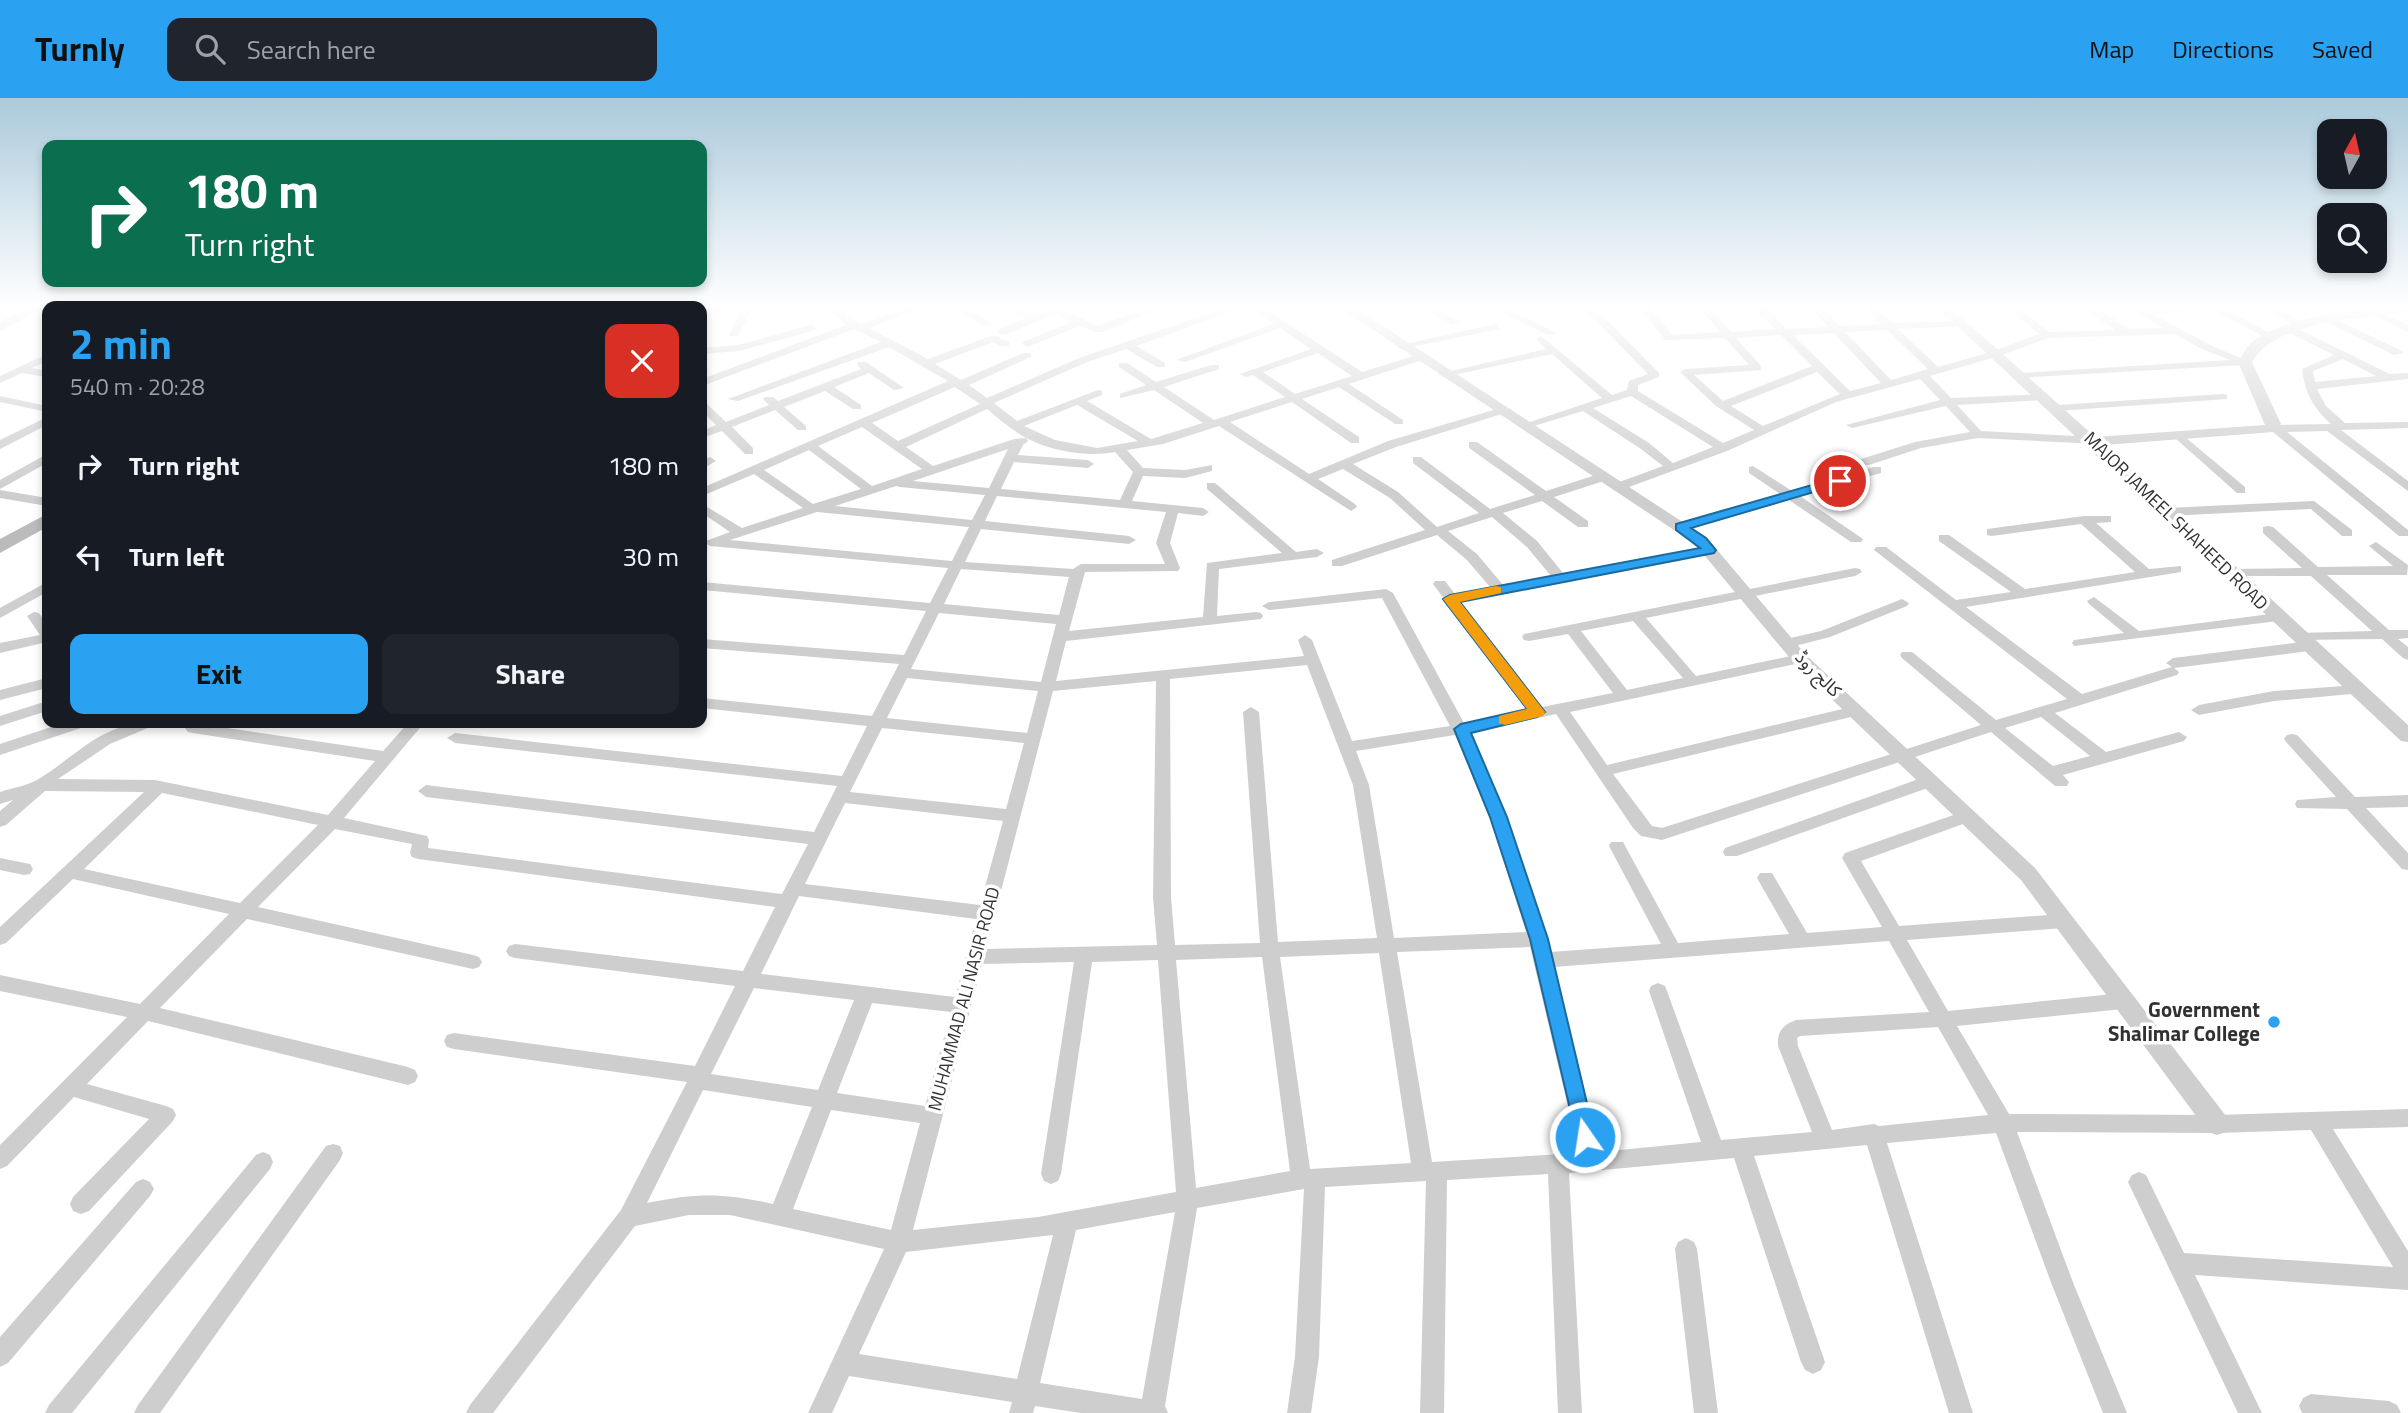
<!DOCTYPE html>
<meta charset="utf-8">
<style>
:root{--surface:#171b24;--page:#20242c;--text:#f1f3f6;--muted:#9ea1a6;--accent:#2ba1f1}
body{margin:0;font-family:"Titillium Web","Noto Sans Arabic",sans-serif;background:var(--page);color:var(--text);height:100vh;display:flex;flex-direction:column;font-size:26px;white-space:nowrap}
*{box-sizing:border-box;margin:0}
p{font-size:23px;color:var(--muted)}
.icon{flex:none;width:38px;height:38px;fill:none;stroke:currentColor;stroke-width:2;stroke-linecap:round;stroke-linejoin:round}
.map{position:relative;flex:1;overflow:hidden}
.sheet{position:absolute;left:42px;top:203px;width:665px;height:427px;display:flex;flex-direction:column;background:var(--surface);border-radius:14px;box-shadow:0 4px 10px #0003}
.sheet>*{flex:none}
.banner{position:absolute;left:42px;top:42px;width:665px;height:147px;border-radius:14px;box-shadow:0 4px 10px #0003;background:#0b6e4f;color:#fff;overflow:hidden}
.needle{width:46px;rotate:8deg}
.controls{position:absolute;left:2317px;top:21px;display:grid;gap:14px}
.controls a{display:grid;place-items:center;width:70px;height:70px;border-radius:14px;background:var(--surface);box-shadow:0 4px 10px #0003;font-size:35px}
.pin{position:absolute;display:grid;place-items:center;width:60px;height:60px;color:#fff;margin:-30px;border:4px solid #fff;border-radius:50%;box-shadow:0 2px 7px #0007}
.me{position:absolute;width:77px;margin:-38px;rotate:347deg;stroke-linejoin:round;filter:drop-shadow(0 0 5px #0008)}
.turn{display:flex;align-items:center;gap:24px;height:147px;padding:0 28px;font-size:32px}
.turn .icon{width:91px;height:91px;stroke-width:2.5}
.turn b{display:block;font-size:49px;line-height:60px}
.round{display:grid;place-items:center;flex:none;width:74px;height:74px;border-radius:14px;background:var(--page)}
.head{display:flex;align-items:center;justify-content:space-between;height:119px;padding:0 28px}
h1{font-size:42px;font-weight:700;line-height:52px;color:var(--accent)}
.cta{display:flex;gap:14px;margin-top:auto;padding:14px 28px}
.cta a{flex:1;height:80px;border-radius:14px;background:var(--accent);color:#111;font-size:28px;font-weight:700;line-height:80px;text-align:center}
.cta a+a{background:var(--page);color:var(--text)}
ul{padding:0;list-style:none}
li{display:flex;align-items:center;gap:21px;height:91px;padding:0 28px}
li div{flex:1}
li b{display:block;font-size:26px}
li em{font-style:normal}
header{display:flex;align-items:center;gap:42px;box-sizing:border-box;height:98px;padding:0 35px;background:var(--accent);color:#111}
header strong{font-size:33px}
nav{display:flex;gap:38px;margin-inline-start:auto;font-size:24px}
.search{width:490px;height:63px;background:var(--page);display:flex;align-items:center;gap:18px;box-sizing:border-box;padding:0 24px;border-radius:14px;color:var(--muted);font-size:26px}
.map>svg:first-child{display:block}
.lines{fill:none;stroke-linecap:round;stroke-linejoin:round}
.minor{fill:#cecece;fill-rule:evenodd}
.tertiary{fill:#cecece;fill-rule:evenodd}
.secondary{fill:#bbb;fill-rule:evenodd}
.route{fill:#2ba1f1;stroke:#1c699d;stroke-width:2}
.slow{fill:#f59e0b}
.poi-dot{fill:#2ba1f1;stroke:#fff;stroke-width:2.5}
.labels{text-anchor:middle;stroke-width:7;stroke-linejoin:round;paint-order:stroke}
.street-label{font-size:18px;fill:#313131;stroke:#fff}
.near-poi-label{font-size:21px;font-weight:bold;fill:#313131;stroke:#fff;text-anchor:end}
</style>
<header>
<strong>Turnly</strong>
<div class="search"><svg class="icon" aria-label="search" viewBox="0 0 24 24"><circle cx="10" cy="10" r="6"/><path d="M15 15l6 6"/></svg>Search here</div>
<nav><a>Map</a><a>Directions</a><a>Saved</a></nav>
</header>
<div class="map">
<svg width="2408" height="1315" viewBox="0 0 2408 1315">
<rect width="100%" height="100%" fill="#fff"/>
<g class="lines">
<!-- minor -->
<path class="minor" d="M734,209L702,216V210Z
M743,209H753L738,238H730L729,236Z
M825,209L839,211L861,209L844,216L861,226L910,209H925L869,230L928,261L994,237L1009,244V248H1001L993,244L935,266L961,282L1023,255H1031V259L969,287L987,300L1079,260L1228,209H1243L1136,248L1165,265V269H1157L1126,251L1087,264L994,305L1017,323L1098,292L1102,293V297L1087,303L1151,341L1203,325L1154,292L1120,300V296L1146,287L1119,269V265H1127L1156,284L1211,267H1219V271L1164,289L1214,322L1285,299L1253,277L1246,279L1240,276L1311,251L1280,230L1185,264L1176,262L1274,226L1250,209H1262L1362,274L1414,258H1422V262L1349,286L1403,322V326H1395L1339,289L1302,301L1359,339V345H1351L1292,304L1230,324L1309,376L1388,343L1497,311H1505V315L1396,349L1353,366L1398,394L1437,429L1479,415L1413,365V359H1421L1490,411L1535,397L1469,350V344H1477L1546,393L1599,376H1607V382L1554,399L1588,423V429H1578L1542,403L1503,415L1537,443L1563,475L1709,448L1716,452L1709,456L1460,503L1542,609L1613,595L1568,536L1529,543L1524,542L1522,539L1524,536L1855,470L1860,471L1862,474L1855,478L1646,520L1696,578L1800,556L1805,558L1807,561L1805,564L1570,614L1607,667L1855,608L1863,613L1855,618L1613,676L1652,728L1662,730L1981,627L1902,560L1900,557L1902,554H1912L1996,622L2067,601L1874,452L1876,449H1886L1956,502L2011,494L1939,443V437H1949L2025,491L2135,474L2081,426L1992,438L1987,437V431L2084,418H2111V424L2096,425L2149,471L2181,468V474L1966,509L2082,596L2172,569L2166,565L2173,560L2309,543L2316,548L2309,553L2174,570L2179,574L2177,577L2055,615L2106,654L2179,634L2187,639L2184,643L2063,677L2069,684L2067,688H2055L1991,634L1662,742L1641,738L1633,730L1556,616L1469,635L1506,719L1548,841L1550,854L1661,846L1609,748L1611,744H1623L1678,845L1789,836L1757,780L1760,775H1772L1807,835L1882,829L1842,760L1845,755L1962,714H1974L1976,718L1974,722L1861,763L1899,828L2063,816L2069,818L2072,823L2069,828L2063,830L1907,842L1948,913L2123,895L2130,897L2132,903L2130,909L2123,911L1957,928L2009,1016L2217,1017L2408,1011V1029L2333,1031L2408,1153V1192L2195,1177L2262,1315H2238L2128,1084L2132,1077L2139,1074L2146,1077L2184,1155L2393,1169L2311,1032L2217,1035L2017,1034L2074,1187L2127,1315H2103L2052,1187L1996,1035L1887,1045L1973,1315H1949L1867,1047L1754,1058L1825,1264L1821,1272L1813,1276L1805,1272L1801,1264L1734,1060L1569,1075L1582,1315H1558L1548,1076L1447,1082L1444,1315H1420L1426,1083L1325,1089L1319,1259L1311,1315H1287L1295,1259L1304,1091L1197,1110L1165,1308L1168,1315H1081L1035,1308L1033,1315H1009L1012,1304L849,1278L832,1315H808L884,1151L730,1117H689L635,1128L493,1315H466L470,1307L621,1112L687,984L454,951L447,949L444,943L447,937L454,935L695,968L735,888L515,860L509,858L506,853L509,848L515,846L743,873L775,809L418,761L412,759L410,755L412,746L335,731L258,809L473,857L479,859L482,864L479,869L473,871L247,821L160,910L408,969L415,972L418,978L415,984L408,987L148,923L87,986L166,1008L173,1011L176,1017L173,1023L89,1113L81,1116L73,1113L70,1106L73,1099L149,1021L74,999L7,1068L0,1071V1047L127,919L0,893V877L140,906L229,816L73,781L6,845L0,847V829L144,694L45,693L6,727L0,729V713L13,702L0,706V694C12,690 26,688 37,682C76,659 102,623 153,625L150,629L110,646L58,681L155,682L328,717L375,663L193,635L188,634L185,630L188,626L193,625L383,653L408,625H424L344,720L427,738L429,742L428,750L782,796L808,746L426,699L418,693L426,687L814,734L837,688L455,645L447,640L455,635L842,678L867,628L702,610V600L872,618L899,566L702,550V541L904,557L926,513L702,492V484L930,505L948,470L710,448L703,444L730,434L702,415V406L742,430L803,410L754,376L702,398V390L948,283L889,249L738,303L728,301L881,244L854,231L702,288V281L846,227ZM1318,255L1352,278L1295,296L1263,274ZM955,289L980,306L898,343L872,325ZM1077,307L1138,343L1097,350L1055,342L1024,328ZM987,311C997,319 1007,328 1018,335C1043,352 1086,360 1115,354L1133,374L1120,402L1001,391L1014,364L1088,370L1094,366L1088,362L1018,357L1023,347L1028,343L1026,340L1014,341L933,368L906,349ZM1219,328L1351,413L1357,409L1355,406L1318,381L1343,371L1390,400L1425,432L1332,462V468H1342L1437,437L1467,462L1490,489L1455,496L1445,483H1435L1433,486L1528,612L1464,625L1393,495L1386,491L1269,504L1262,508L1269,512L1382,500L1450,628L1352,643L1312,542L1305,537L1298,542L1304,558L1056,583L1066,543L1261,521L1263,518L1261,515L1256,514L1217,518L1219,471L1317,459L1324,455L1317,451L1296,454L1215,385H1207V391L1282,455L1207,465L1203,519L1069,533L1085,474L1178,473L1180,470L1170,445L1178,415L1203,418L1209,414L1203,410L1132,403L1143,378L1185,380L1212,373V367L1185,372L1143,370L1127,352L1163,346ZM862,329L922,371L872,388L818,348ZM1008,351L989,390L913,383ZM809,352L861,391L813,406L764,372ZM896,388L900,389L985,397L972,422L835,408ZM997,398L1166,414L1156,445L1165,466H1081L1073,471L965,464L981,431L1129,446L1136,442L1129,438L985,423ZM817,414L969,429L952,463L730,442ZM1492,419L1527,449L1551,478L1503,487L1477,456L1448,433ZM961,471L1069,479L1059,517L944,506ZM939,515L1056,526L1041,584L911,571ZM1633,523L1683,580L1627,592L1581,533ZM1307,567L1353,687L1377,840L1278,844L1259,614L1251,609L1243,614L1260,845L1175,847L1171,799L1170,581ZM907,580L1038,593L1027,635L887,620ZM1156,583L1153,799L1157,847L986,851L1053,593ZM2041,619L2090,658L2053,668L2005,630ZM882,630L1024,645L1006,711L850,694ZM1455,637L1490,719L1526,834L1394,840L1369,687L1356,653ZM162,695L318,727L240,805L84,771ZM845,705L1003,723L980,807L805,786ZM799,798L976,821L955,899L761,876ZM1889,843L1929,914L1796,922C1782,927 1777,934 1778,948L1812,1034L1721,1042L1667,893L1665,888L1658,885L1651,888L1649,893L1701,1044L1599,1054L1554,869ZM1530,849L1579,1055L1432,1064L1397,854ZM1379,855L1411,1065L1310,1071L1280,859ZM1262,859L1290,1073L1196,1090L1176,862ZM1158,862L1176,1094L1038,1119L913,1132L982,866L1074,864L1041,1076L1044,1083L1051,1086L1058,1083L1061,1076L1092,864ZM754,890L854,902L818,992L711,976ZM872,905L951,914L925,1008L837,995ZM1938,929L1988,1017L1879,1028L1874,1026L1832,1032L1798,948L1797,940L1800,938ZM703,992L812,1009L773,1106C722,1095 698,1095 647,1105ZM831,1012L920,1025L891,1132L793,1111ZM1175,1114L1142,1301L1040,1285L1076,1132ZM1053,1137L1017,1281L859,1256L906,1154Z
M954,209H966L992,226L983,228Z
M1009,209H1022L1035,217L1057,209L1098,228L1150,209H1165L1102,234H1094L1080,228L1027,249L1022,246L1023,244L1072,224L1056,216L1006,236H998V232L1026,220Z
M1421,209H1434L1460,224L1451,226Z
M1491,209H1504L1557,235L1548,237Z
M1579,209H1591L1599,214L1659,275V279L1638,287V293L1723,345L1754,332L1716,308L1680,274L1685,271L1749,267L1725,240L1665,242L1640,209H1650L1672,237L1720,234L1699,209H1710L1731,234L1775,231L1754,209H1765L1787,231L1828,229L1810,209H1821L1839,228L1881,226L1864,209H1875L1892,225L1965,223V227L1961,228L1898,231L1938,269L1991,254L2039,236L2007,209H2018L2049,234L2115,232L2088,213L2072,212L2067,209H2096L2129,231L2164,230L2128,209H2199L2194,212L2153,216L2210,247L2250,264L2245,267L2016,280L2014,278L2020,275L2230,262L2202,251L2175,236L2048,240L1999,258L1930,278L1951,300L2044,296L2050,299L2044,302L1957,307L1981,333L2094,339L2098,340V346L1978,340L1921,350L1869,367H1861V361L1915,344L1970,334L1946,308L1852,330L1846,327L1940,302L1920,281L1836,304L1727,353L1618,393L1612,389L1614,386L1663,368L1641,351L1583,313L1524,331L1518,328L1602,300L1552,256L1444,279L1438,276L1546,251L1536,241L1541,238L1612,297L1627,292L1629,283L1648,276L1591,218ZM1887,232L1928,271L1891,282L1845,234ZM1834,235L1881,285L1850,293L1793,237ZM1781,237L1812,268L1723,303L1694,277L1761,272V268L1736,240ZM1817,274L1840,296L1763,328L1731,308ZM1631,298L1713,349L1673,365L1649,345L1593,310Z
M2209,209H2222L2275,238L2266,240Z
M2262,209H2275L2307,227L2298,229Z
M2377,212L2408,227V234L2373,217V213Z
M2331,219L2402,253L2403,255L2394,257L2327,224V220Z
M1495,226L1499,227V231L1401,251L1396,248Z
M811,227L816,230L815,232L739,253L702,256V250L738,247Z
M2286,229H2294L2390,276L2408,275V281L2317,291L2326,308L2345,325L2408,324V330L2341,332L2408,383V393L2327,333L2287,334L2408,432V438H2399L2273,334L2265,331L2271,327L2331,326C2312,308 2305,295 2302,271L2334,257L2286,233ZM2343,261L2376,278L2315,284L2313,273Z
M47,256V263L32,270L47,273V279L22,275L0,285V278Z
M858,264H866L904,290L894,292L869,275L834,289L861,307V311H853L825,293L784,309L806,328V332H798L775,312L732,329L753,350V356H745L722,333L702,340V333L716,327L702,313V304L706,305L726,324L769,307L763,301L765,299H773L778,303L861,271L857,266Z
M2223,296L2227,297V301L2057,313L2051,310L2057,307Z
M0,298L47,308V314L0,304Z
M47,319V327L0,351V342Z
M2179,334L2245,389V395H2237L2175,340L2173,338Z
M47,356V365L0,391V382Z
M710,359L716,363L702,371V362Z
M1753,368L1792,393L1873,369H1881V375L1800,398L1863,441L1861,444H1851L1789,402L1685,432H1675V426L1780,396L1749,375V369Z
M0,392L47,400V408L0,400Z
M2314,403L2352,432V438H2342L2311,411L2167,418L2161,414L2167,410Z
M2268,428L2273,429L2318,469L2393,468L2369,448L2376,444L2408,467L2407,477H2327L2389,532H2408V540L2398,541L2408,549V562L2403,560L2382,541L2294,542L2292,539L2299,535L2372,533L2311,478H2226L2224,475L2226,472L2231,471L2302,470L2263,435V429Z
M47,484V494L0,520V510Z
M2094,499L2139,533L2278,515L2285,519L2278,523L2074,548L2072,545L2074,542L2124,535L2089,506L2087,503Z
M1902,501L1909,505L1907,508L1830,539L1787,550L1780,545L1782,542L1821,533Z
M34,514L39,515L47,527V544L0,555V545L40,537L27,518Z
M47,580V590L0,602V592Z
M2357,587L2362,589L2364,592L2362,595L2274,603L2199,617L2191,612L2199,607L2274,593Z
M47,603V613L0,628V618Z
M63,625H87L84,629L0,657V646Z
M2292,636L2297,637L2355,699L2408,697V709L2366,710L2408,755V772L2402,771L2347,711L2297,710L2295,706L2297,702L2336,699L2287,645L2284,641L2287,637Z
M1930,677L1936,679L1938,683L1936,687L1737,758H1725L1723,754L1725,750Z
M0,760L30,766L33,771L30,776L24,777L0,772Z
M333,1046L340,1048L343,1055L340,1062L160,1315H134L138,1307L326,1048Z
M263,1054L270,1057L273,1064L270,1071L72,1315H45L49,1307L256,1057Z
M143,1081L150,1084L154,1091L150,1098L8,1265L0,1269V1239L136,1084Z
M1686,1140L1694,1144L1697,1151L1718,1315H1694L1675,1151L1678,1144Z
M2311,1296L2389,1303L2397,1307L2401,1315H2302L2299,1308L2303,1300Z"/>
<!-- tertiary -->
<path class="tertiary" d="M30,209H46L0,233V224Z
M1339,209H1354L1707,440L1806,557L2035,770L2226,1018L2229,1026L2226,1034L2217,1037L2208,1034L2021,782L1794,565L1695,446Z
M1937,209H1950L2095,339L2265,327L2238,264C2242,258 2245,251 2250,246C2285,217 2364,209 2408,209V214C2364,220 2276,222 2252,264L2281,326L2274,334L2104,347L2408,627V644L2401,643Z"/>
<!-- secondary -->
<path class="secondary" d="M47,416V429L0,455V441Z"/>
</g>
<!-- sky -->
<linearGradient id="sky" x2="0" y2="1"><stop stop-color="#abcadc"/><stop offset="0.53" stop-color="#fff"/><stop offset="1" stop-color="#fff" stop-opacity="0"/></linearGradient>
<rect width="2408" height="393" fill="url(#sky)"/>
<!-- route -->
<path class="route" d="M1840,379L1845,380V385L1691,430L1706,440L1716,452L1714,455L1460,504L1545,614L1537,619L1471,635L1507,719L1548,841L1595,1039L1592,1045L1585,1048L1578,1045L1530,841L1490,719L1454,631L1461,626L1527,611L1443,501L1450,497L1700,450L1676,432V426Z"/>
<!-- slow -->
<path class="slow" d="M1496,488L1501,489V495L1460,504L1545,614L1543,618L1505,627L1499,625V618L1527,611L1443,501L1450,497Z"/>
<!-- markers -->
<circle class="poi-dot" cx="2274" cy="924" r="7"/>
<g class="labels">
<!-- street labels -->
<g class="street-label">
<text transform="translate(2176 423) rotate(44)" y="6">MAJOR JAMEEL SHAHEED ROAD</text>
<text transform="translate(1818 576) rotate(45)" y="6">کالج روڈ</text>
<text transform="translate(964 901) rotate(-75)" y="6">MUHAMMAD ALI NASIR ROAD</text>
</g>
<!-- near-poi labels -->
<g class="near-poi-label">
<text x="2260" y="919">Government<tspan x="2260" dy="24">Shalimar College</tspan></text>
</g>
</g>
</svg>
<div class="controls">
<a><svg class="needle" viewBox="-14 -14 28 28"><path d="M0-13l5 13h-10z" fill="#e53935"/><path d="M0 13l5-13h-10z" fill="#9ea1a6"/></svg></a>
<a><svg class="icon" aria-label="search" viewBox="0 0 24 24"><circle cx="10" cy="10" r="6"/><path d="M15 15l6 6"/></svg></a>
</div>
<div class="pin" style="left:1840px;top:383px;background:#d93025"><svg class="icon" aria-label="arrive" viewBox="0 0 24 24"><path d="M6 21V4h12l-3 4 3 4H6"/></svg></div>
<svg class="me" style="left:1585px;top:1039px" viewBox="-20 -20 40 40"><circle r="17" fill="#2ba1f1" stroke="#fff" stroke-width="3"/><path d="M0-11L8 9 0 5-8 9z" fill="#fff"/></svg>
<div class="banner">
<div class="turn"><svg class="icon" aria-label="right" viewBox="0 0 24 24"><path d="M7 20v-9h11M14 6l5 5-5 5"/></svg><div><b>180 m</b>Turn right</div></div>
</div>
<section class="sheet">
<div class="head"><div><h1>2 min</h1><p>540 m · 20:28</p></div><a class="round" style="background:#d93025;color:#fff"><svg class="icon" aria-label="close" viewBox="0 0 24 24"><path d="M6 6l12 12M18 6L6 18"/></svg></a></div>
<ul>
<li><svg class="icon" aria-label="right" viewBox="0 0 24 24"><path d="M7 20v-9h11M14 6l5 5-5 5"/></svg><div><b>Turn right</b></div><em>180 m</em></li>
<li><svg class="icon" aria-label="left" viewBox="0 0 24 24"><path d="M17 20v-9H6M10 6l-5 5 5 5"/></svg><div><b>Turn left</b></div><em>30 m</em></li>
</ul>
<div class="cta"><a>Exit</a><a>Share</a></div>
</section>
</div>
